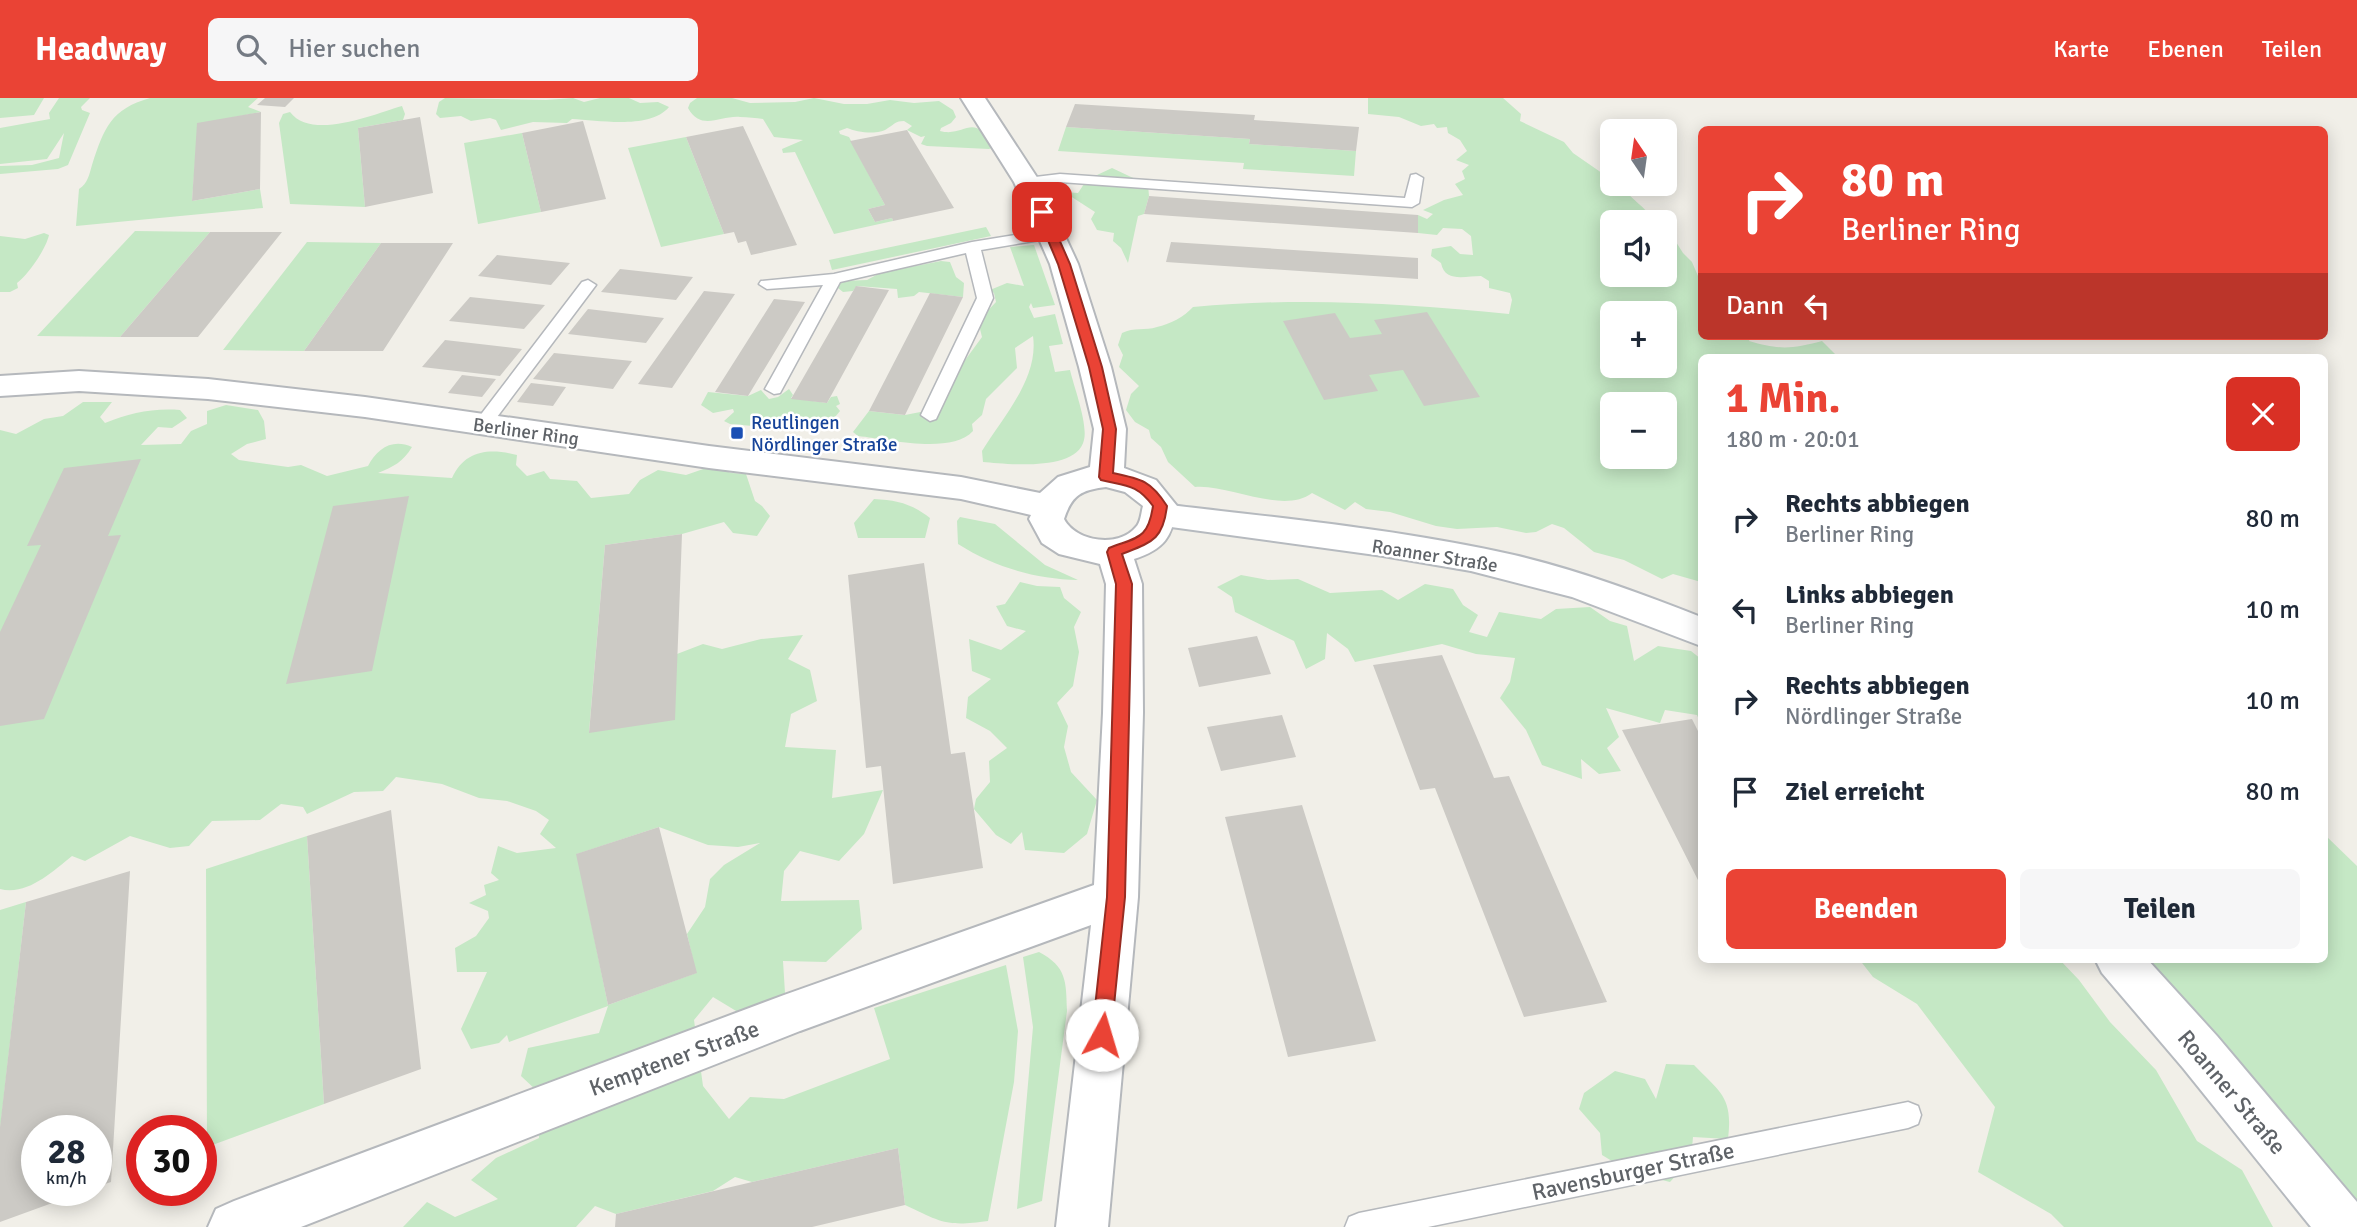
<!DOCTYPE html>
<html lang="de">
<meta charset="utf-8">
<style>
:root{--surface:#fff;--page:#f6f6f7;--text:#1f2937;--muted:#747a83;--accent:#ea4335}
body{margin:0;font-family:Signika,sans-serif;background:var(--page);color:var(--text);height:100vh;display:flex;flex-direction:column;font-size:26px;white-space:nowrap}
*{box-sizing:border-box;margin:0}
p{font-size:23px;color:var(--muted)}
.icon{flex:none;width:38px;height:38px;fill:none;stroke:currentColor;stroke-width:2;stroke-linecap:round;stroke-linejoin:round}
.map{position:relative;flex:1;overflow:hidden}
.side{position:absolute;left:1698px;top:256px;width:630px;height:609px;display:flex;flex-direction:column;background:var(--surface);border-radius:10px;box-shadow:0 4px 18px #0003}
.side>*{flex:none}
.hud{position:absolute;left:1698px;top:28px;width:630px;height:214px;border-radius:10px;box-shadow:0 4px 18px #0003;background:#ea4335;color:#fff;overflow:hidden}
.needle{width:46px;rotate:347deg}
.controls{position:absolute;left:1600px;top:21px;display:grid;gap:14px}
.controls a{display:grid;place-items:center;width:77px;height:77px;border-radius:10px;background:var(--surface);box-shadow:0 4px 18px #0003;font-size:35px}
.speed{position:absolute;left:21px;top:1017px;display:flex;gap:14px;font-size:35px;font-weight:700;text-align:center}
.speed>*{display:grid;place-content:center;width:91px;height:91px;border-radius:50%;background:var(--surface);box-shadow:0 4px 18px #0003;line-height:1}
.speed small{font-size:18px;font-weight:400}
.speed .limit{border:10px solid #d22;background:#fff;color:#111}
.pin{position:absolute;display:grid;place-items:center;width:60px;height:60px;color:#fff;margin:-30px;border-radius:14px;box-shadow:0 4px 10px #0006}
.me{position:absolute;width:77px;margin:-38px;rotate:6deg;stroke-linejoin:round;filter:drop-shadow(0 0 5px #0008)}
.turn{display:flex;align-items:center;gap:24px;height:147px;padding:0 28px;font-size:32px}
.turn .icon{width:91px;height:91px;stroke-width:2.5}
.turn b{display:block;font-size:49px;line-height:60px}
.then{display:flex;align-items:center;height:66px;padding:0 28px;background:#0003;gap:14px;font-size:26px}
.round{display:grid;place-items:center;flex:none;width:74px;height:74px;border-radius:10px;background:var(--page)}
.overview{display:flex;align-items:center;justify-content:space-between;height:119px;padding:0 28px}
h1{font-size:42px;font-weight:800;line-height:52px;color:var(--accent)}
.primary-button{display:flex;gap:14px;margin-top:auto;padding:14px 28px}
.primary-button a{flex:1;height:80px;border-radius:10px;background:var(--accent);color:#fff;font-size:28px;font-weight:800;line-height:80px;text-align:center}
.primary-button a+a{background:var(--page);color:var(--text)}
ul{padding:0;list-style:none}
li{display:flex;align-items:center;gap:21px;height:91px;padding:0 28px}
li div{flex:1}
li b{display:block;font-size:26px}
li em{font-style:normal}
header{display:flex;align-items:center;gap:42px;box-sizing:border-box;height:98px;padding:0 35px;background:var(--accent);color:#fff}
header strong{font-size:33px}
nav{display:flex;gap:38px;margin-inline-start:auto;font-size:24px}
.search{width:490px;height:63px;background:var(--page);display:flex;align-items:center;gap:18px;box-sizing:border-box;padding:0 24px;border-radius:10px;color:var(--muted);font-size:26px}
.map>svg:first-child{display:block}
.green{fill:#c5e8c5;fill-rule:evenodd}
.building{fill:#cccac5}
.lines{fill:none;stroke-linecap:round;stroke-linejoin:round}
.lane-casing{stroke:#b5b8bc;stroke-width:3}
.street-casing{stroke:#b5b8bc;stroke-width:4}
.secondary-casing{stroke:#b6babf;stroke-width:4}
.lane{fill:#fff;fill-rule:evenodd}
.street{fill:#fff;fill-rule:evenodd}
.secondary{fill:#fff;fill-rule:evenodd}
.route{fill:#ea4335;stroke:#982c22;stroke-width:2}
.transit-dot{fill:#1a4fb4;stroke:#fff;stroke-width:2.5}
.labels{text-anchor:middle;stroke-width:5;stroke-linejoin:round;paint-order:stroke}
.transit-label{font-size:19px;fill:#164399;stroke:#fff;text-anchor:start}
.street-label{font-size:19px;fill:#5f6368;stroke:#fff}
.near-street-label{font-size:23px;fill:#5f6368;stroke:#fff}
</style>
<header>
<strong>Headway</strong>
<div class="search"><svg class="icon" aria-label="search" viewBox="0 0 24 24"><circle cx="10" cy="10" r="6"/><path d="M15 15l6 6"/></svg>Hier suchen</div>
<nav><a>Karte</a><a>Ebenen</a><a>Teilen</a></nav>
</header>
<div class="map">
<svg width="2357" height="1129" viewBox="0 0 2357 1129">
<rect width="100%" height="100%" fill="#f1efe8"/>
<!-- green -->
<path class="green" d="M0,0H44L34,17L0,20Z
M59,0H90L81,9L82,12L90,15L68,67L58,71L0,76V68L32,67L59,60L64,35L47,61L0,66V30L50,21L49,15Z
M150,0H258L248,9L261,14L198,26L192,103L260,91L263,110L76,128L79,91C88,85 89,77 92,67C104,30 111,11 150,0Z
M445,0L546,2L573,0L584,4L600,0H629L640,5L658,4L669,9C650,32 598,22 572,21L567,25L533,24L501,32L496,22L490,20L471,23L461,18L440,20L436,16L439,4Z
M697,0H732L750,5L795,4L814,0L844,6H867L890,2L914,5L939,3L953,12L956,19L951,25L941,30L940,33C965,40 973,12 994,49L989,51L927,48L921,46L925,38L921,39L907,32L912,28L904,23C895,23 895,26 888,30C878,38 857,34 847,30L839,33L840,36L849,39L885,107L868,111L875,124L892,120L893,123L834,136L795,54L783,55L782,51L803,42L774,39L763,21C756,20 748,19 740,19C721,17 701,34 688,10L690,5Z
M1368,0H1503L1521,16L1520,23L1564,44L1573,55L1612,82V86H1617C1624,93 1654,118 1656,124H1612V177H1664V136L1676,144L1683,155L1692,164L1701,185V238H1751L1749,243C1779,252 1792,251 1822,243L1838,259H1701V484L1673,476L1662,481L1624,462L1594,454L1564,430L1552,426L1536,434L1526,435L1497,429L1457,431L1436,428L1390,414L1366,411L1355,404L1345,412L1312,395C1283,417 1229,386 1195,389L1168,364L1161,349L1151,340L1149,332L1135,324L1126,312L1131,296L1139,288L1119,269L1123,257L1118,247L1122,235C1134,229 1145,233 1157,229C1170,226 1184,219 1193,209C1299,199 1404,205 1509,216L1512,202L1510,195L1489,190V183L1481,178C1465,178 1445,185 1441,165L1431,158L1432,151L1451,148L1460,156L1473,157L1471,138L1462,131L1443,130L1437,137L1418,135V117L1427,121L1433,116L1423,112L1444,102L1463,97L1455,86L1465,81L1462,73L1469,67L1456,62L1467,53L1460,42L1448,35L1447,29L1437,30L1434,26L1421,28L1399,19L1368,16ZM1612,215H1664V268H1612ZM1612,306H1664V359H1612Z
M402,8L405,16L403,22L358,30L365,109L290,106L279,25L283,16L290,14C312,43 374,16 402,8Z
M1066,29L1250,41L1249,46L1356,53L1354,78L1243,71L1244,65L1058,53Z
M522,35L541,114L478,126L464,45Z
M686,39L724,136L661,149L628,50Z
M1112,70L1148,87L1149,98L1144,116L1138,118L1128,165L1121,150L1113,143L1114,135L1097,132L1091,121L1095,114L1064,94L1078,95L1084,86L1096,84L1097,77Z
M986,129L991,138L832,172L829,162Z
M135,133L210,134L120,239L37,238Z
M44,135L49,137C46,151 28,177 17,185L18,190L10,194H0V138L25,141Z
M307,144L381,145L304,253L223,252Z
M1034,147L1055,207L1033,210L1031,205L1029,209L1034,220L1055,216L1063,246L1049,248L1055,274L1070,272C1074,289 1088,326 1084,342C1077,374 1006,366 983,364L982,353C1003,319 1039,280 1033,238L1015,250L1017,270L986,301L982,317L972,326L973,333C951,357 888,341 858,338L853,334L869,313L905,317L941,310L963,265L982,239L978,223L996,204L994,195L990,192L1007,185L1024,188L1010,149Z
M941,163L950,164L956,179L964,185L963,199L919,194L914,198L898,200L897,191L857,188L853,193L843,194L838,190L842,183L867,182L880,175Z
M789,291L793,297L791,300L827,305L831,299L837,298L840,306L836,308L840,313L835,319L821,320L818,329L811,333L730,326L724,323L734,314L733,311L713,315L701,307L708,294L748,298L761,292L769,301L778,299Z
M83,304H112L100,319L105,325C130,315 152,310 180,312L187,320L172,330L158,329L141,347L181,346L191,333L207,326V313L226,307L258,312L264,323L266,341L247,346L231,356L239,362L288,369L301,367L327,378L368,368C377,350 393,340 412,349C403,364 393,369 378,375L452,380C465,352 489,350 517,357L516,367L527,378L544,373L550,381L577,383L591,400L629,396L640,382L658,372L686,377L709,369L732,375L746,376L755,403L762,408L770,418L757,438L733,435L724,424L682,436L605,447L589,634L677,556L703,546L722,551L761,541L803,537L788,561L810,572L817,603L791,616L785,649L836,652L832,700L883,692L864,736L839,763L800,753L784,773L781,803L859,802L862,831L826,864L783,863L785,895L761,928L713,899L694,922L703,988L729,1021L750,999L784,1001L890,961L874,910L1006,867L1018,933L1014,984L988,1123C946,1129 941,1124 905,1107L898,1050L752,1084L735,1079L713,1093L616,1116L595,1108L576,1129H403L427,1104L455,1119L498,1101L471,1082L496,1060L539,1040L537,993L521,978L528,950L599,935L608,908L509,944L507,937L499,945L471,951L461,931L487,874H457L455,850L476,838L489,820L488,813L469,805L486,797L484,787L499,782L491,775L498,748L517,755L556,750L540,736L549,722L536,713L507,703L479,700L442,686L396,679L383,693L354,694L307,716L303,709L281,706L260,722L212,723L189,748L170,750L130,738L85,763L72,758C52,774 27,798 0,791V332L16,336L44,321L63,318ZM659,729L708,747L738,749L760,745L724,767L710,781L705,809L687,836L696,875L608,907L577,756Z
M874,401C897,402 912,406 930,420L925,440H858L854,425Z
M960,419L995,426L1045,467L1078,482C1035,481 994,469 958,446L957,423Z
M1241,477L1268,482L1298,481L1330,495L1382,492L1398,502L1425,486L1453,491L1463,507L1478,517L1469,534L1487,539L1499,514L1541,521L1556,511L1590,509L1610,523L1627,528L1634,563L1658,548L1691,553L1701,561V626L1697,617L1665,612L1660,625L1606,610L1619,639L1607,650L1621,673L1599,676L1581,661L1582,681L1542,667L1526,632L1500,600L1510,584L1515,560L1476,556L1442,546L1355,564L1348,551L1327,535L1325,561L1306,571L1294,543L1235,514L1232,499L1217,489Z
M1020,484L1037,488L1060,489L1064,500L1081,514L1074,529L1079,554L1073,588L1057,605L1068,628L1064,649L1071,674L1097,702L1087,736L1064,755L1025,752L1022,734L1011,746L996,737L974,711L976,701L990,684L989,663L1007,650L990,633L966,620L968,599L991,581L972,573L969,541L1001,552L1026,533L1007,528L996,508L1005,506Z
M2324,736L2357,768V1129L2118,861H2324Z
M307,738L324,1006L207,1049L206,771Z
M26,804L0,1032V812Z
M1039,854C1067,869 1066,883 1067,913L1042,1103L1017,1111L1033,929L1023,859Z
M1859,861H2059L2079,882L2110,924L2156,972L2197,1043L2242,1072L2273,1129H2064L2051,1116L1978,1074L1995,1009L1917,906L1873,879Z
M1666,966L1694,967C1721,995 1733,999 1728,1041L1693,1039L1691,1061L1670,1084L1630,1074L1602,1057L1600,1035L1579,1011L1584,995L1615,973L1645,981L1656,1001Z"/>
<!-- building -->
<path class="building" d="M265,0H294L285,9L257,7Z
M1075,6L1255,17L1254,22L1359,29L1356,53L1249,46L1250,41L1066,29Z
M261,14L260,91L192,103L197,25Z
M420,19L433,95L365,109L358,30Z
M583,23L606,101L541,114L522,35Z
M743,28L750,43L797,147L751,157L746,143L738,145L734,134L724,136L686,39Z
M907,32L954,110L893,123L892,120L875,124L868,111L885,107L850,43Z
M1149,98L1418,117V135L1144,116Z
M210,134H282L198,239H120Z
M1171,144L1418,160V181L1166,164Z
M381,145H453L383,253H304Z
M497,157L570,165L551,187L478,178Z
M620,171L693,179L676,202L601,194Z
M856,188L889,192L827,305L791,301Z
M704,193L735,196L672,290L638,286Z
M930,195L963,199L905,317L869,313Z
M470,199L545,207L524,231L449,223Z
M774,201L805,204L748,298L715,294Z
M588,211L664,220L646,245L568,236Z
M1427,214L1480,299L1424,308L1403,272L1369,277L1378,293L1324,302L1283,223L1335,215L1350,240L1382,236L1374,222Z
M445,242L522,251L500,278L422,269Z
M554,255L632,263L613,291L533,281Z
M462,277L496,281L482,299L448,295Z
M531,285L566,289L553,308L517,304Z
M141,361L108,438L121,437L44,621L0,628V534L41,447L27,448L64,370Z
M409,398L372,573L286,586L333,408Z
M682,436L675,622L589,635L605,447Z
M924,465L951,656L965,654L983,770L893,786L881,668L866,670L848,477Z
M1257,538L1271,576L1199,589L1188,550Z
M1442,557L1494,680L1509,678L1607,904L1524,919L1435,690L1420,692L1373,567Z
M1282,617L1296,659L1221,673L1207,629Z
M1692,621L1701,639V788L1622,632Z
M1302,707L1376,943L1288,959L1225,719Z
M391,712L421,971L324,1006L307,738Z
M659,729L697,875L608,907L576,756Z
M130,773L111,1084L96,1089V1032H37V1092H88L0,1124V1029L26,804Z
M898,1050L905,1107L812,1129H615L616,1116Z"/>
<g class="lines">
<defs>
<path id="lane" d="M1060,76L1405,100L1411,77L1416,76L1423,80L1419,105L1412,109L1060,84L1027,88L1020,84L1027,80Z
M1053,131L1058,133L1061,136L1058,139L981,152L993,200L936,321L930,323L921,317L977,200L966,155L840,184L780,295L774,296L765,291L823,187L767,191L759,186L761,183L834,176L972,144Z
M588,182L596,187L488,331H476L473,327L476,323L582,184Z
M1908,1004L1918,1008L1921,1017L1918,1026L1908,1030L1428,1129H1345L1349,1119L1359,1115Z"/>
<path id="street" d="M961,0H985L1040,84L1078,166L1111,269L1126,331L1124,370L1156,382L1177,408C1172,439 1165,451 1134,461L1142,486L1143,615L1138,799L1108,1129H1056L1091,827L800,933L301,1129H208L216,1111L234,1103L784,897L1094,787L1103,615L1106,486L1100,466L1059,456L1042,445L1029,421L1031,417L961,401L709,370L365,319L208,301L79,293L0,298V278L79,273L208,281L365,299L709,348L961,379L1040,395L1058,379L1090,369L1094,331L1079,269L1050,166L1014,84ZM1106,389L1125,394L1143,408C1141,415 1141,424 1136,429C1119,450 1076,444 1064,421C1072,397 1081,392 1106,389Z"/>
<path id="secondary" d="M1161,406C1279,420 1398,431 1514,457C1578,472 1640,495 1701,519V548L1572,499L1471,473L1383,458L1149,426L1144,418L1149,410Z
M2095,861H2147L2217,938L2357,1104V1129H2311L2183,970L2102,875Z"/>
</defs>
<!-- lane casing -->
<use href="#lane" class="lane-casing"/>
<!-- street casing -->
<use href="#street" class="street-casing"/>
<!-- secondary casing -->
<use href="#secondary" class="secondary-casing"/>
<!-- lane -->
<use href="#lane" class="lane"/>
<!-- street -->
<use href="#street" class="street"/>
<!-- secondary -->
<use href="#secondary" class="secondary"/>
</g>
<!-- route -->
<path class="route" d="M1042,111L1047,114L1070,166L1102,269L1116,331L1113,375C1142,381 1151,383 1167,408C1163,442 1152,444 1122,456L1132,486L1125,799L1111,937L1109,943L1102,946L1095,943L1092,937L1107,799L1116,486L1107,454L1109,450C1137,439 1148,442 1153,408C1137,386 1126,388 1101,382L1099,379L1103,331L1089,269L1058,166L1036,114Z"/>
<!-- markers -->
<rect class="transit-dot" x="730" y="328" width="14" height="14" rx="3.5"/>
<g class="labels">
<!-- transit labels -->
<g class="transit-label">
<text x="751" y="331">Reutlingen<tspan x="751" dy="22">Nördlinger Straße</tspan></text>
</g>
<!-- street labels -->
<g class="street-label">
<text transform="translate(526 333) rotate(8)" y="7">Berliner Ring</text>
<text transform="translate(1435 457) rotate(9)" y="7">Roanner Straße</text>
</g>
<!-- near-street labels -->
<g class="near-street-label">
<text transform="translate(674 960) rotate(-20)" y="8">Kemptener Straße</text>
<text transform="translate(2232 994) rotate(50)" y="8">Roanner Straße</text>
<text transform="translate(1633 1073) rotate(-12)" y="8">Ravensburger Straße</text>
</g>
</g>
</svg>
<div class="controls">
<a><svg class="needle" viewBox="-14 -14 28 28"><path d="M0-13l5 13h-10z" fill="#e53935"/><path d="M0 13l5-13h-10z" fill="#747a83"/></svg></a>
<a><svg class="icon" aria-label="sound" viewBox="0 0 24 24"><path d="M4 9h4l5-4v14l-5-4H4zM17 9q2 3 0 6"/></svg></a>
<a>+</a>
<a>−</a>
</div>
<div class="speed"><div>28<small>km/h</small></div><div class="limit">30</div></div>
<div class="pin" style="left:1042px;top:114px;background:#d93025"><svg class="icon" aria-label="arrive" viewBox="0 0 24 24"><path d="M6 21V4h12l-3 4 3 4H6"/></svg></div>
<svg class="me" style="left:1102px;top:937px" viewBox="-20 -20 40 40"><circle r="19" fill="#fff"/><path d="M0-13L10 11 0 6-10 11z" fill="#ea4335"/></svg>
<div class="hud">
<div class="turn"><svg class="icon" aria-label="right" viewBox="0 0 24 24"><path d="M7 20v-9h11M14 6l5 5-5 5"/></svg><div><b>80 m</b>Berliner Ring</div></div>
<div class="then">Dann<svg class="icon" aria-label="left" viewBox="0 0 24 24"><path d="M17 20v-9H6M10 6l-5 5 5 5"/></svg></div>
</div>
<section class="side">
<div class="overview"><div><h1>1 Min.</h1><p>180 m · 20:01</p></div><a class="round" style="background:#d93025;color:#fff"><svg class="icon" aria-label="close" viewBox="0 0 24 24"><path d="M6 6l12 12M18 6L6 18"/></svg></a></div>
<ul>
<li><svg class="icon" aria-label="right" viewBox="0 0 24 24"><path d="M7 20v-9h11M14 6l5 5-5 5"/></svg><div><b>Rechts abbiegen</b><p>Berliner Ring</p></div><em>80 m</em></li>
<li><svg class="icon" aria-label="left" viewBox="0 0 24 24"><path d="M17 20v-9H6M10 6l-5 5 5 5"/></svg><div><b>Links abbiegen</b><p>Berliner Ring</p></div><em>10 m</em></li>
<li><svg class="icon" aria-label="right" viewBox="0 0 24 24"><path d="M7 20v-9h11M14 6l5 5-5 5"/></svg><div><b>Rechts abbiegen</b><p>Nördlinger Straße</p></div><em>10 m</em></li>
<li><svg class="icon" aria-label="arrive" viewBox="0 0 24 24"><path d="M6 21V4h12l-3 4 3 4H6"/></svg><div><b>Ziel erreicht</b></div><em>80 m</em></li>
</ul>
<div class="primary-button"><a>Beenden</a><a>Teilen</a></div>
</section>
</div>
